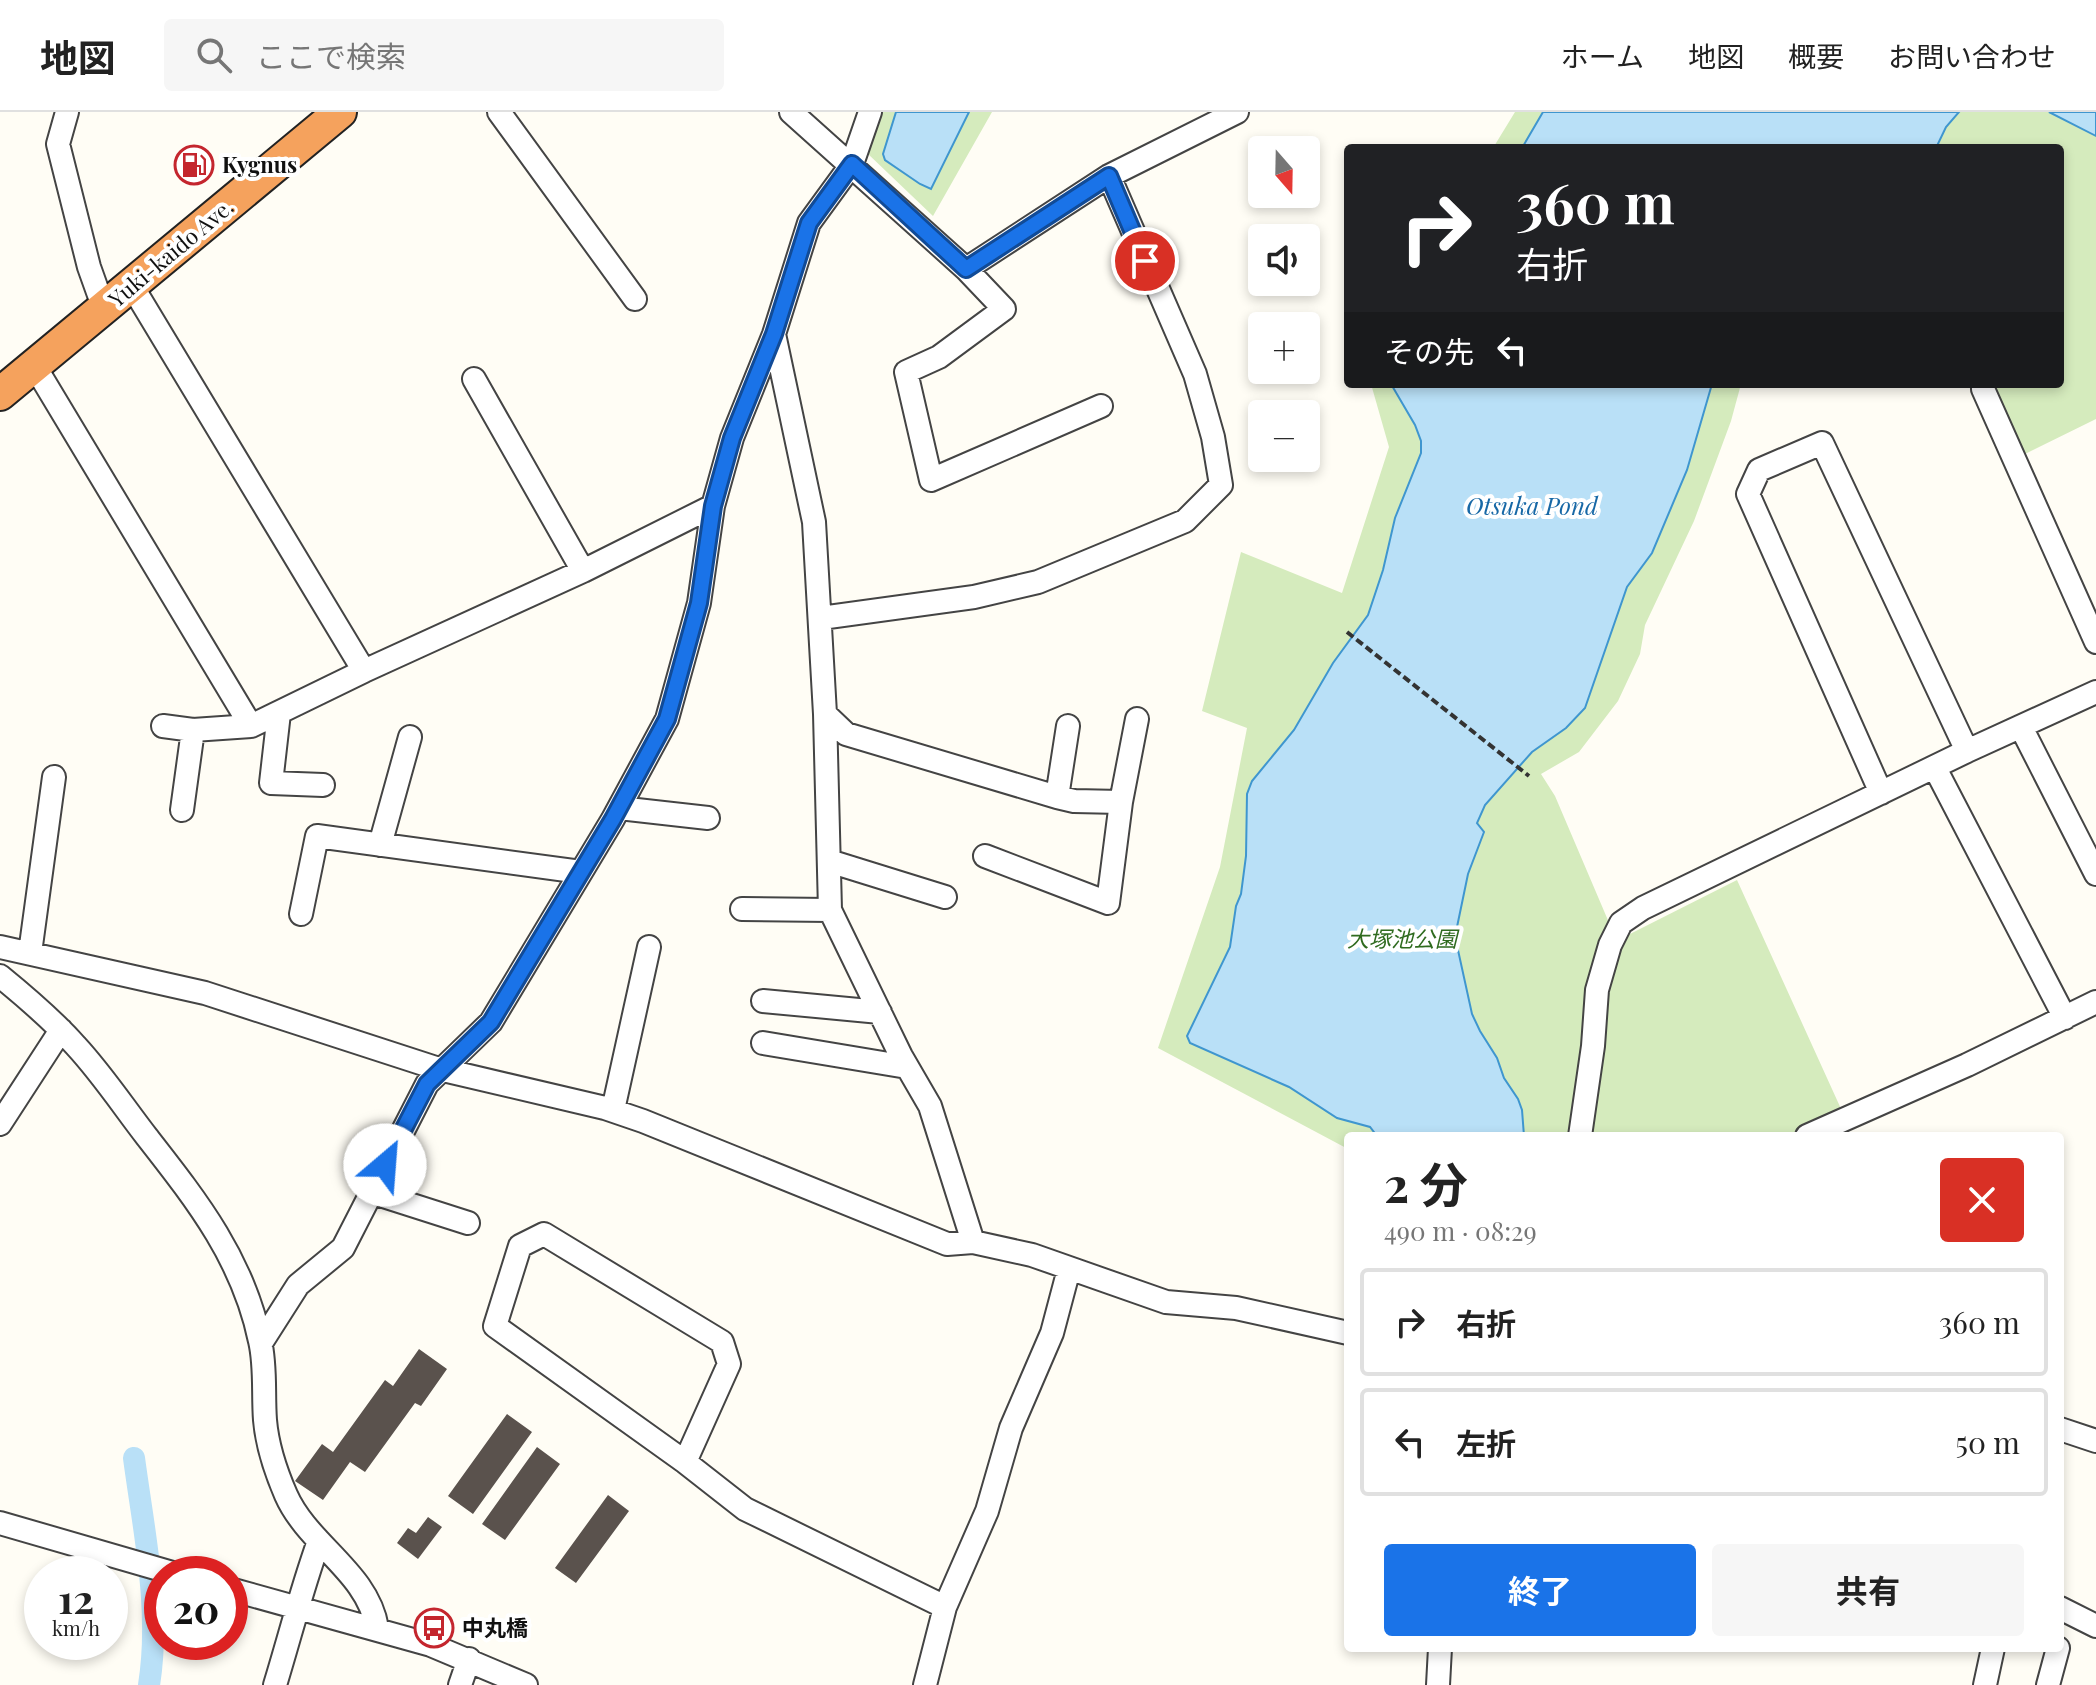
<!DOCTYPE html>
<html lang="ja">
<meta charset="utf-8">
<style>
:root{--surface:#fff;--page:#f6f6f6;--text:#222;--muted:#767676;--line:#e0e0e0;--accent:#1a73e8}
body{margin:0;font-family:"Playfair Display","Noto Sans JP",serif;background:var(--page);color:var(--text);height:100vh;display:flex;flex-direction:column;font-size:30px;white-space:nowrap}
*{box-sizing:border-box;margin:0}
p{font-size:26px;color:var(--muted)}
.icon{flex:none;width:44px;height:44px;fill:none;stroke:currentColor;stroke-width:2;stroke-linecap:round;stroke-linejoin:round}
.map{position:relative;flex:1;overflow:hidden}
.drawer{position:absolute;left:1344px;top:1020px;width:720px;height:520px;display:flex;flex-direction:column;background:var(--surface);border-radius:8px;box-shadow:0 4px 12px #0003}
.drawer>*{flex:none}
.hud{position:absolute;left:1344px;top:32px;width:720px;height:244px;border-radius:8px;box-shadow:0 4px 12px #0003;background:#202124;color:#fff;overflow:hidden}
.needle{width:52px;rotate:160deg}
.fabs{position:absolute;left:1248px;top:24px;display:grid;gap:16px}
.fabs a{display:grid;place-items:center;width:72px;height:72px;border-radius:8px;background:var(--surface);box-shadow:0 4px 12px #0003;font-size:40px}
.speed{position:absolute;left:24px;top:1444px;display:flex;gap:16px;font-size:40px;font-weight:700;text-align:center}
.speed>*{display:grid;place-content:center;width:104px;height:104px;border-radius:50%;background:var(--surface);box-shadow:0 4px 12px #0003;line-height:1}
.speed small{font-size:20px;font-weight:400}
.speed .limit{border:12px solid #d22;background:#fff;color:#111}
.pin{position:absolute;display:grid;place-items:center;width:68px;height:68px;color:#fff;margin:-34px;border:4px solid #fff;border-radius:50%;box-shadow:0 2px 8px #0007}
.me{position:absolute;width:88px;margin:-44px;rotate:27deg;stroke-linejoin:round;filter:drop-shadow(0 0 6px #0008)}
.turn{display:flex;align-items:center;gap:28px;height:168px;padding:0 40px;font-size:36px}
.turn .icon{width:104px;height:104px;stroke-width:2.5}
.turn b{display:block;font-size:56px;line-height:68px}
.then{display:flex;align-items:center;height:76px;padding:0 40px;background:#0003;gap:16px;font-size:30px}
.round{display:grid;place-items:center;flex:none;width:84px;height:84px;border-radius:8px;background:var(--page)}
.head{display:flex;align-items:center;justify-content:space-between;height:136px;padding:0 40px}
h1{font-size:48px;font-weight:700;line-height:60px}
.primary-button{display:flex;gap:16px;margin-top:auto;padding:16px 40px}
.primary-button a{flex:1;height:92px;border-radius:8px;background:var(--accent);color:#fff;font-size:32px;font-weight:700;line-height:92px;text-align:center}
.primary-button a+a{background:var(--page);color:var(--text)}
ul{padding:0;list-style:none}
li{display:flex;align-items:center;gap:24px;height:108px;margin:0 16px 12px;padding:0 24px;border:4px solid var(--line);border-radius:8px}
li div{flex:1}
li b{display:block;font-size:30px}
li em{font-style:normal}
header{display:flex;align-items:center;gap:48px;box-sizing:border-box;height:112px;padding:0 40px;background:var(--surface);border-bottom:2px solid var(--line)}
header strong{font-size:38px}
nav{display:flex;gap:44px;margin-inline-start:auto;font-size:28px}
.search{width:560px;height:72px;background:var(--page);display:flex;align-items:center;gap:20px;box-sizing:border-box;padding:0 28px;border-radius:8px;color:var(--muted);font-size:30px}
.map>svg:first-child{display:block}
.green{fill:#d5ebbd}
.water{fill:#b9e0f7;stroke:#3f96cf;stroke-width:2}
.lines{fill:none;stroke-linecap:round;stroke-linejoin:round}
.canal{stroke:#b9e0f7;stroke-width:22}
.building{fill:#5a524d}
.minor-casing{stroke:#444;stroke-width:26}
.highway-casing{stroke:#222;stroke-width:36}
.path{stroke:#333;stroke-width:4;stroke-dasharray:8 4;stroke-linecap:butt}
.minor{stroke:#fff;stroke-width:22}
.highway{stroke:#f5a25d;stroke-width:32}
.route-casing{stroke:#114b97;stroke-width:20}
.route{stroke:#1a73e8;stroke-width:14}
.labels{text-anchor:middle;stroke-width:8;stroke-linejoin:round;paint-order:stroke}
.poi-label{font-size:22px;font-weight:bold;fill:#111;stroke:#fff;text-anchor:start}
.street-label{font-size:22px;fill:#111;stroke:#fff}
.park-label{font-size:22px;font-style:italic;fill:#2f6b1f;stroke:#fff}
.water-label{font-size:24px;font-style:italic;fill:#1768a6;stroke:#fff}
</style>
<header>
<strong>地図</strong>
<div class="search"><svg class="icon" aria-label="search" viewBox="0 0 24 24"><circle cx="10" cy="10" r="6"/><path d="M15 15l6 6"/></svg>ここで検索</div>
<nav><a>ホーム</a><a>地図</a><a>概要</a><a>お問い合わせ</a></nav>
</header>
<div class="map">
<svg width="2096" height="1573" viewBox="0 0 2096 1573">
<rect width="100%" height="100%" fill="#fffdf5"/>
<!-- green -->
<path class="green" d="M878,0H992L933,104L867,41Z
M1515,0H2096V307L2023,343L1975,279L1964,272H2060V36H1493Z
M1371,272H1741L1731,309L1694,409L1645,513L1640,542L1618,589L1579,640L1541,662L1555,684L1610,813L1624,825L1737,768L1842,999L1786,1024H1348V1037L1158,936L1220,755L1247,616L1202,599L1241,440L1342,481L1389,335Z"/>
<!-- water -->
<path class="water" d="M896,0H969L931,77L920,72L885,48L883,42Z
M1543,0H1959L1946,15L1936,36H1522Z
M2049,0H2096V24Z
M1391,272H1712L1687,358L1652,441L1627,475L1585,596L1566,616L1532,640L1485,693L1477,711L1484,720L1468,762L1457,815L1456,829L1472,902L1480,919L1497,946L1504,966L1518,987L1522,998L1524,1024H1377L1370,1015L1337,1006L1289,975L1190,931L1187,924L1230,835L1236,794L1241,782L1246,744L1247,682L1252,669L1294,618L1333,551L1368,503L1383,458L1395,406L1421,341V329L1415,313Z"/>
<g class="lines">
<!-- canal -->
<path class="canal" d="M134,1346C144,1421 161,1498 149,1573"/>
</g>
<!-- building -->
<path class="building" d="M419,1237L447,1257L421,1294L415,1291L365,1360L350,1350L323,1388L295,1369L322,1332L333,1340L385,1268L393,1274Z
M507,1302L532,1320L473,1402L448,1384Z
M537,1335L560,1352L505,1428L482,1412Z
M608,1383L629,1399L576,1471L555,1456Z
M428,1405L442,1415L418,1447L397,1431L408,1416L416,1421Z"/>
<g class="lines">
<defs>
<path id="minor" d="M67,0L58,32L89,155L104,197
M499,0L635,187
M791,0L966,157L1109,64L1237,0
M966,157L1004,197L939,245L906,260L931,368L1101,294
M132,174L364,559L583,459L713,394
M774,222L814,410L825,602L830,798L901,944L930,994L973,1130
M34,253L251,614L364,559
M474,267L583,459
M1983,277L2096,530
M821,506L974,485L1038,470L1185,409L1221,373L1213,325L1195,262L1109,64
M279,601L271,671L323,673
M825,602L846,622L1057,685L1074,689L1121,690L1108,791L985,744
M163,614L193,618
M2021,615L2096,762
M1935,656L2065,906
M1881,681L1748,382L1759,358L1822,331L1967,639
M1057,685L1068,614
M1121,690L1137,607
M619,696L708,706
M182,698L193,618L251,614
M380,733L410,625
M829,749L945,785
M742,797L830,798
M301,802L317,724L581,760
M0,835L205,881L439,957L605,996L643,1009L947,1132L973,1130L1032,1143L1166,1190L1236,1196L1348,1221
M30,841L54,665
M0,864C27,886 53,908 76,934C102,962 123,994 147,1025C197,1089 243,1147 260,1229C266,1254 263,1282 265,1308C267,1332 276,1360 286,1383C308,1433 368,1460 377,1516
M763,889L880,900
M763,931L907,955
M613,998L649,835
M0,1012L61,918
M1580,1024L1593,934L1597,878L1610,833L1621,811L1643,796L1967,639L2096,580
M1807,1024L1967,953L2096,890
M371,1080L468,1111
M261,1231L298,1173L343,1136L427,972L491,910L613,707L667,607L699,491L713,394L732,326L774,222L809,111L852,52L870,0
M2060,1317L2096,1329
M685,1350L729,1252L722,1230L544,1122L520,1134L495,1214L685,1350L745,1397L945,1495
M0,1411L176,1462
M230,1477L431,1533L526,1573
M2060,1496L2096,1514
M275,1573C290,1524 302,1476 319,1429
M460,1573L469,1547
M925,1573L945,1495L987,1399L1011,1316L1052,1221L1069,1157
M1438,1573L1440,1536
M1985,1573L1993,1536
M2048,1573L2058,1536"/>
<path id="highway" d="M0,282L340,0"/>
</defs>
<!-- minor casing -->
<use href="#minor" class="minor-casing"/>
<!-- highway casing -->
<use href="#highway" class="highway-casing"/>
<!-- path -->
<path class="path" d="M1347,520L1529,664"/>
<!-- minor -->
<use href="#minor" class="minor"/>
<!-- highway -->
<use href="#highway" class="highway"/>
</g>
<g class="lines">
<defs>
<path id="route" d="M385,1053L427,972L491,910L613,707L667,607L699,491L713,394L732,326L774,222L809,111L852,52L966,157L1109,64L1145,149"/>
</defs>
<!-- route casing -->
<use href="#route" class="route-casing"/>
<!-- route -->
<use href="#route" class="route"/>
</g>
<!-- icons -->
<defs>
<symbol id="fuel-ring" viewBox="-11 -11 22 22"><circle r="9.5" fill="#fff" stroke="#c4262e" stroke-width="1.5"/><path d="M-5.5-6h7V0h2V4h1.3V-2.5L3-4.5l.8-.8L6-3V5H2.5V1h-1V6h-7ZM-4.2-4.7v3.2H.2V-4.7Z" fill="#c4262e"/></symbol>
<symbol id="bus-ring" viewBox="-11 -11 22 22"><circle r="9.5" fill="#fff" stroke="#c4262e" stroke-width="1.5"/><path d="M-5-6H5V4H4V6H2V4H-2V6H-4V4H-5ZM-3.5-4V0h7V-4ZM-3.5 1.2v1.5H-2V1.2ZM2 1.2v1.5H3.5V1.2Z" fill="#c4262e"/></symbol>
</defs>
<g fill-rule="evenodd">
<use href="#fuel-ring" x="172" y="31" width="44" height="44"/>
<use href="#bus-ring" x="412" y="1494" width="44" height="44"/>
</g>
<g class="labels">
<!-- poi labels -->
<g class="poi-label">
<text x="222" y="61">Kygnus</text>
<text x="462" y="1524">中丸橋</text>
</g>
<!-- street labels -->
<g class="street-label">
<text transform="translate(171 141) rotate(-40)" y="8">Yuki-kaido Ave.</text>
</g>
<!-- park labels -->
<g class="park-label">
<text x="1402" y="835">大塚池公園</text>
</g>
<!-- water labels -->
<g class="water-label">
<text x="1532" y="403">Otsuka Pond</text>
</g>
</g>
</svg>
<div class="fabs">
<a><svg class="needle" viewBox="-14 -14 28 28"><path d="M0-13l5 13h-10z" fill="#e53935"/><path d="M0 13l5-13h-10z" fill="#767676"/></svg></a>
<a><svg class="icon" aria-label="sound" viewBox="0 0 24 24"><path d="M4 9h4l5-4v14l-5-4H4zM17 9q2 3 0 6"/></svg></a>
<a>+</a>
<a>−</a>
</div>
<div class="speed"><div>12<small>km/h</small></div><div class="limit">20</div></div>
<div class="pin" style="left:1145px;top:149px;background:#d93025"><svg class="icon" aria-label="arrive" viewBox="0 0 24 24"><path d="M6 21V4h12l-3 4 3 4H6"/></svg></div>
<svg class="me" style="left:385px;top:1053px" viewBox="-20 -20 40 40"><circle r="19" fill="#fff"/><path d="M0-13L10 11 0 6-10 11z" fill="#1a73e8"/></svg>
<div class="hud">
<div class="turn"><svg class="icon" aria-label="right" viewBox="0 0 24 24"><path d="M7 20v-9h11M14 6l5 5-5 5"/></svg><div><b>360 m</b>右折</div></div>
<div class="then">その先<svg class="icon" aria-label="left" viewBox="0 0 24 24"><path d="M17 20v-9H6M10 6l-5 5 5 5"/></svg></div>
</div>
<section class="drawer">
<div class="head"><div><h1>2 分</h1><p>490 m · 08:29</p></div><a class="round" style="background:#d93025;color:#fff"><svg class="icon" aria-label="close" viewBox="0 0 24 24"><path d="M6 6l12 12M18 6L6 18"/></svg></a></div>
<ul>
<li><svg class="icon" aria-label="right" viewBox="0 0 24 24"><path d="M7 20v-9h11M14 6l5 5-5 5"/></svg><div><b>右折</b></div><em>360 m</em></li>
<li><svg class="icon" aria-label="left" viewBox="0 0 24 24"><path d="M17 20v-9H6M10 6l-5 5 5 5"/></svg><div><b>左折</b></div><em>50 m</em></li>
</ul>
<div class="primary-button"><a>終了</a><a>共有</a></div>
</section>
</div>
